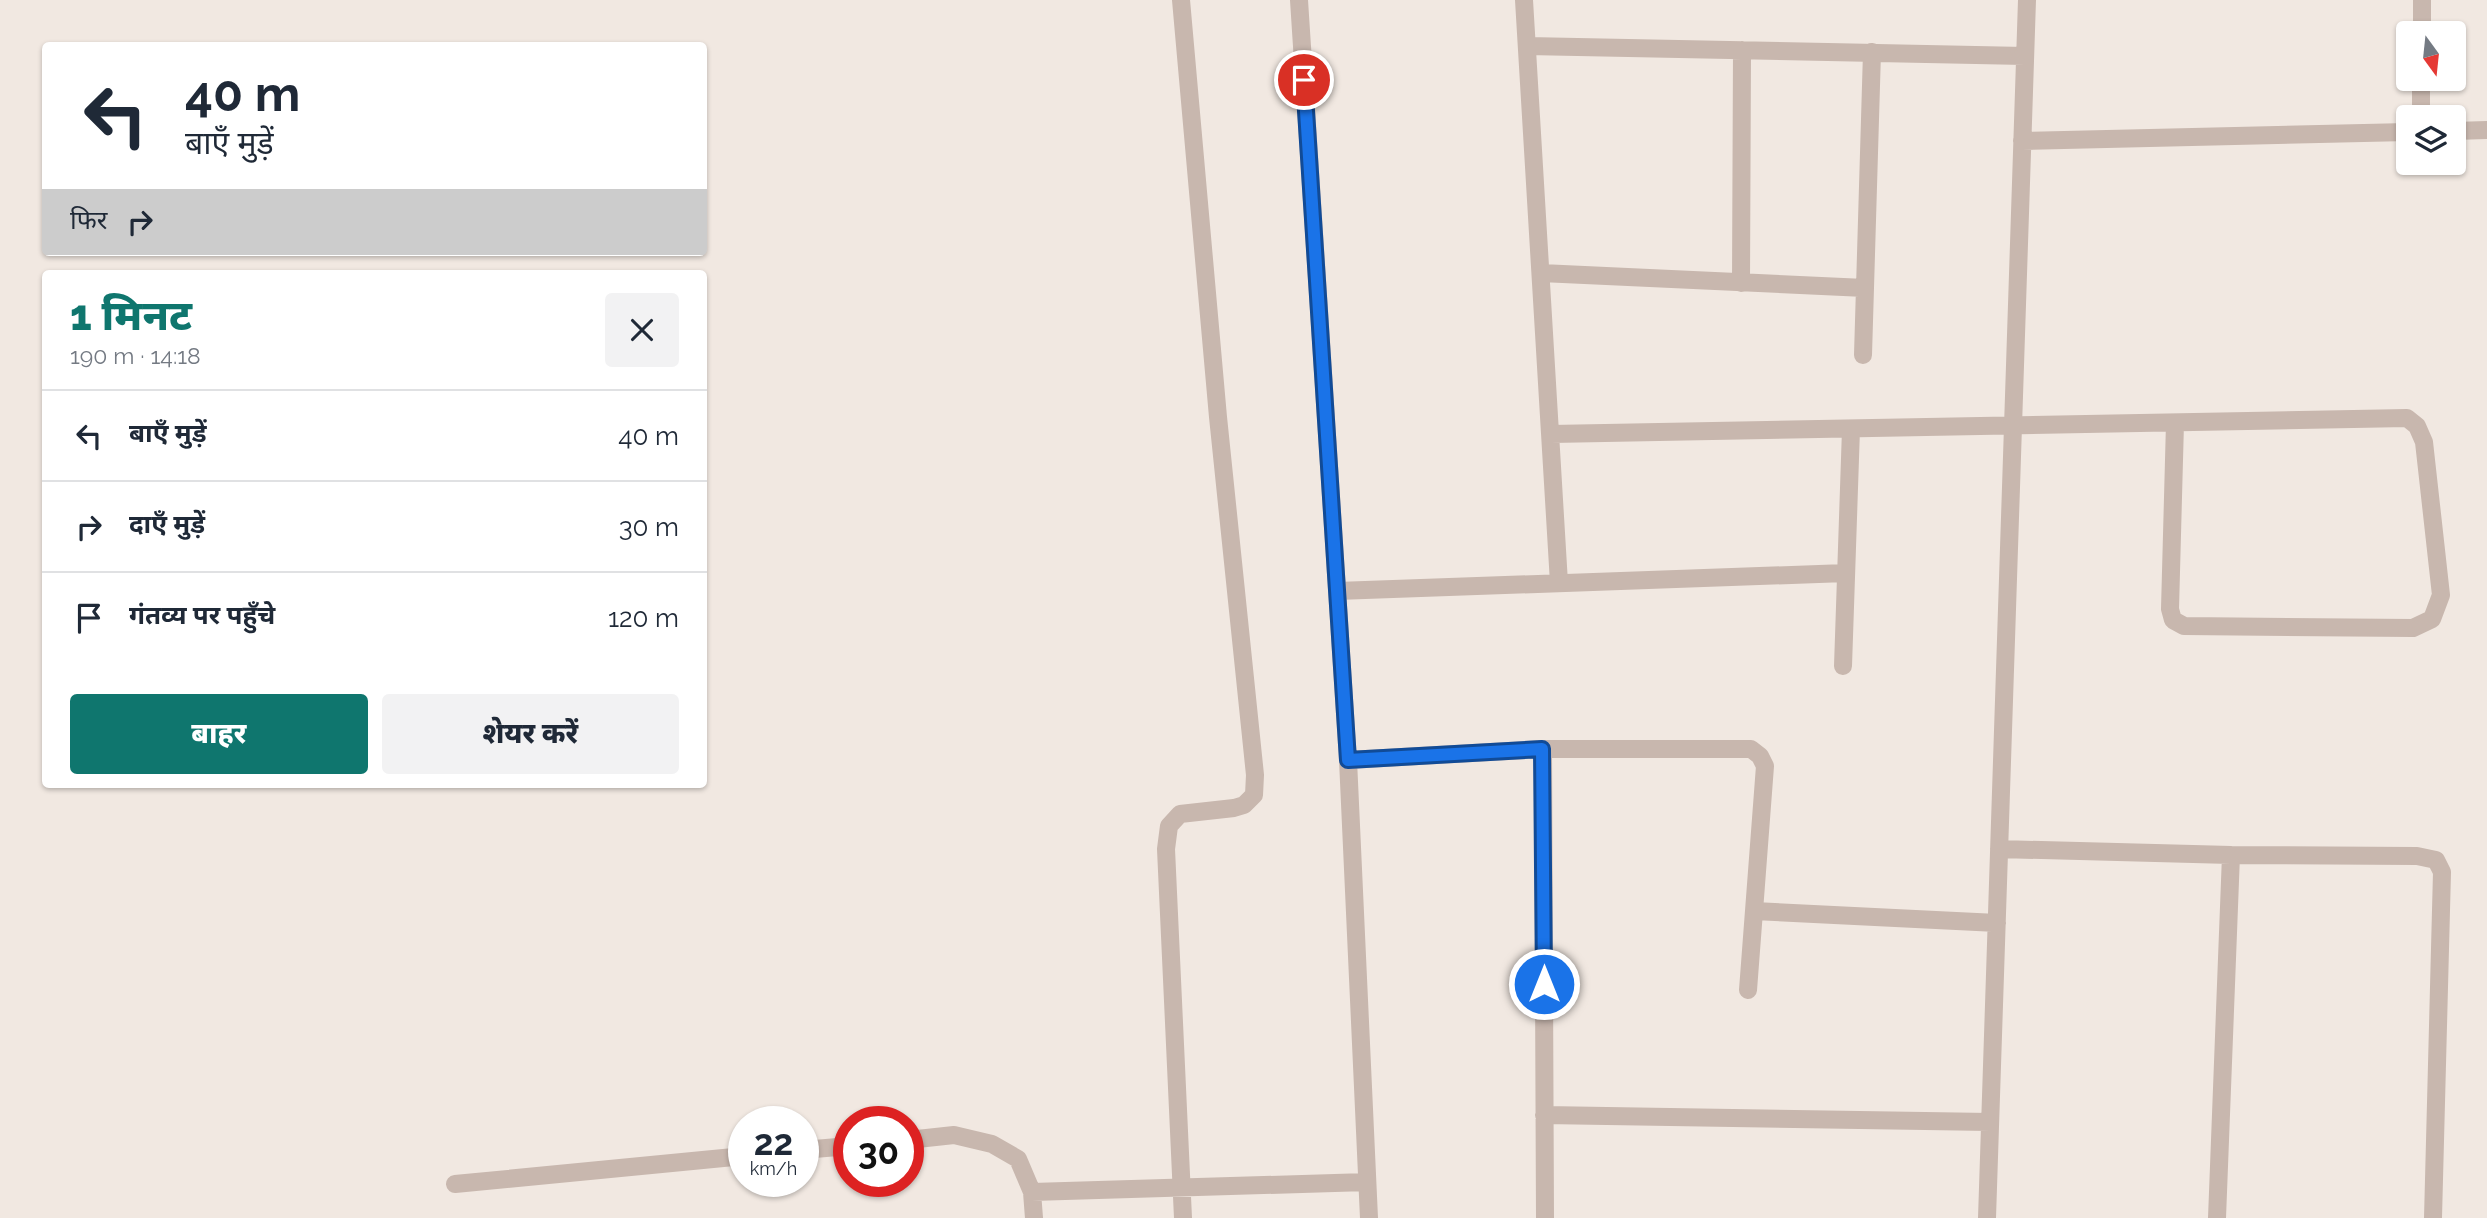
<!DOCTYPE html>
<html lang="hi">
<meta charset="utf-8">
<style>
:root{--surface:#fff;--page:#f2f2f3;--text:#1f2937;--muted:#747a83;--line:#e0e1e3;--accent:#0f766e}
body{margin:0;font-family:Raleway,"Noto Sans Devanagari",sans-serif;background:var(--page);color:var(--text);height:100vh;display:flex;flex-direction:column;font-size:26px;white-space:nowrap}
*{box-sizing:border-box;margin:0}
p{font-size:23px;color:var(--muted)}
.icon{flex:none;width:38px;height:38px;fill:none;stroke:currentColor;stroke-width:2;stroke-linecap:round;stroke-linejoin:round}
.map{position:relative;flex:1;overflow:hidden}
.panel{position:absolute;left:42px;top:270px;width:665px;height:518px;display:flex;flex-direction:column;background:var(--surface);border-radius:7px;box-shadow:0 2px 5px #0004}
.panel>*{flex:none}
.guide{position:absolute;left:42px;top:42px;width:665px;height:214px;border-radius:7px;box-shadow:0 2px 5px #0004;background:#fff;color:var(--text);overflow:hidden}
.needle{width:46px;rotate:165deg}
.controls{position:absolute;left:2396px;top:21px;display:grid;gap:14px}
.controls a{display:grid;place-items:center;width:70px;height:70px;border-radius:7px;background:var(--surface);box-shadow:0 2px 5px #0004;font-size:35px}
.speed{position:absolute;left:728px;top:1106px;display:flex;gap:14px;font-size:35px;font-weight:700;text-align:center}
.speed>*{display:grid;place-content:center;width:91px;height:91px;border-radius:50%;background:var(--surface);box-shadow:0 2px 5px #0004;line-height:1}
.speed small{font-size:18px;font-weight:400}
.speed .limit{border:10px solid #d22;background:#fff;color:#111}
.pin{position:absolute;display:grid;place-items:center;width:60px;height:60px;color:#fff;margin:-30px;border:4px solid #fff;border-radius:50%;box-shadow:0 2px 7px #0007}
.me{position:absolute;width:77px;margin:-38px;rotate:0deg;stroke-linejoin:round;filter:drop-shadow(0 0 5px #0008)}
.turn{display:flex;align-items:center;gap:24px;height:147px;padding:0 28px;font-size:32px}
.turn .icon{width:91px;height:91px;stroke-width:2.5}
.turn b{display:block;font-size:49px;line-height:60px}
.then{display:flex;align-items:center;height:66px;padding:0 28px;background:#0003;gap:14px;font-size:26px}
.round{display:grid;place-items:center;flex:none;width:74px;height:74px;border-radius:7px;background:var(--page)}
.head{display:flex;align-items:center;justify-content:space-between;height:119px;padding:0 28px}
h1{font-size:42px;font-weight:800;line-height:52px;color:var(--accent)}
.action{display:flex;gap:14px;margin-top:auto;padding:14px 28px}
.action a{flex:1;height:80px;border-radius:7px;background:var(--accent);color:#fff;font-size:28px;font-weight:800;line-height:80px;text-align:center}
.action a+a{background:var(--page);color:var(--text)}
ul{padding:0;list-style:none}
li{display:flex;align-items:center;gap:21px;height:91px;padding:0 28px;border-top:2px solid var(--line)}
li div{flex:1}
li b{display:block;font-size:26px}
li em{font-style:normal}
.map>svg:first-child{display:block}
.lines{fill:none;stroke-linecap:round;stroke-linejoin:round}
.minor{stroke:#c8b7ae;stroke-width:18}
.route-casing{stroke:#114b97;stroke-width:18}
.route{stroke:#1a73e8;stroke-width:12}
</style>
<div class="map">
<svg width="2487" height="1218" viewBox="0 0 2487 1218">
<rect width="100%" height="100%" fill="#f1e8e1"/>
<g class="lines">
<!-- minor -->
<path class="minor" d="M1181,0L1218,417L1255,775L1254,795L1244,805L1234,808L1180,814L1169,826L1166,849L1183,1218
M1299,0L1348,760L1369,1218
M1524,0L1559,583
M2422,33V0
M1527,46L2025,56
M2421,117V79
M2454,131L2487,130
M2022,141L2408,132
M1541,273L1865,288
M1741,283L1742,50
M1863,355L1872,52
M1551,434L2407,418L2417,426L2424,442L2441,595L2432,619L2413,628L2184,626L2173,620L2170,609L2175,423
M1337,591L1846,573
M1843,666L1851,429
M1543,749L1545,1218
M1348,760L1543,749H1751L1760,756L1765,766L1748,990
M1999,849L2231,855L2417,856L2436,860L2442,872L2433,1218
M1754,911L1997,923
M1544,1115L1990,1122
M908,1140L954,1135L992,1144L1018,1159L1032,1192L1034,1218
M803,1150L849,1146
M455,1184L744,1156
M1032,1192L1367,1182
M1987,1218L2027,0
M2217,1218L2231,855"/>
</g>
<g class="lines">
<defs>
<path id="route" d="M1304,80L1348,760L1542,749L1544,984"/>
</defs>
<!-- route casing -->
<use href="#route" class="route-casing"/>
<!-- route -->
<use href="#route" class="route"/>
</g>
</svg>
<div class="controls">
<a><svg class="needle" viewBox="-14 -14 28 28"><path d="M0-13l5 13h-10z" fill="#e53935"/><path d="M0 13l5-13h-10z" fill="#747a83"/></svg></a>
<a><svg class="icon" aria-label="layers" viewBox="0 0 24 24"><path d="M12 4l9 5-9 5-9-5zM3 14l9 5 9-5"/></svg></a>
</div>
<div class="speed"><div>22<small>km/h</small></div><div class="limit">30</div></div>
<div class="pin" style="left:1304px;top:80px;background:#d93025"><svg class="icon" aria-label="arrive" viewBox="0 0 24 24"><path d="M6 21V4h12l-3 4 3 4H6"/></svg></div>
<svg class="me" style="left:1544px;top:984px" viewBox="-20 -20 40 40"><circle r="17" fill="#1a73e8" stroke="#fff" stroke-width="3"/><path d="M0-11L8 9 0 5-8 9z" fill="#fff"/></svg>
<div class="guide">
<div class="turn"><svg class="icon" aria-label="left" viewBox="0 0 24 24"><path d="M17 20v-9H6M10 6l-5 5 5 5"/></svg><div><b>40 m</b>बाएँ मुड़ें</div></div>
<div class="then">फिर<svg class="icon" aria-label="right" viewBox="0 0 24 24"><path d="M7 20v-9h11M14 6l5 5-5 5"/></svg></div>
</div>
<section class="panel">
<div class="head"><div><h1>1 मिनट</h1><p>190 m · 14:18</p></div><a class="round"><svg class="icon" aria-label="close" viewBox="0 0 24 24"><path d="M6 6l12 12M18 6L6 18"/></svg></a></div>
<ul>
<li><svg class="icon" aria-label="left" viewBox="0 0 24 24"><path d="M17 20v-9H6M10 6l-5 5 5 5"/></svg><div><b>बाएँ मुड़ें</b></div><em>40 m</em></li>
<li><svg class="icon" aria-label="right" viewBox="0 0 24 24"><path d="M7 20v-9h11M14 6l5 5-5 5"/></svg><div><b>दाएँ मुड़ें</b></div><em>30 m</em></li>
<li><svg class="icon" aria-label="arrive" viewBox="0 0 24 24"><path d="M6 21V4h12l-3 4 3 4H6"/></svg><div><b>गंतव्य पर पहुँचे</b></div><em>120 m</em></li>
</ul>
<div class="action"><a>बाहर</a><a>शेयर करें</a></div>
</section>
</div>
